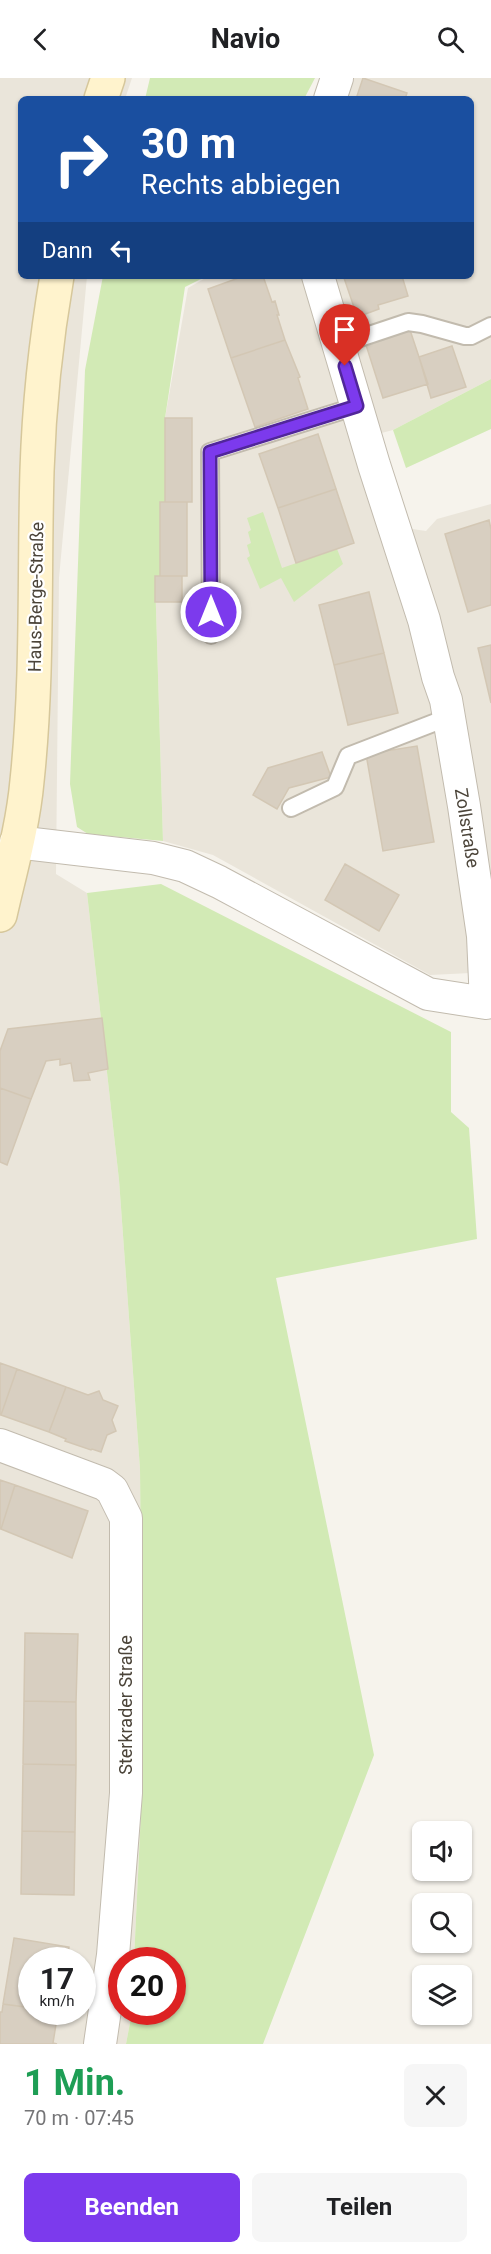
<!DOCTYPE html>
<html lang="de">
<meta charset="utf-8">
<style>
:root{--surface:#fff;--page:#f6f6f6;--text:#202124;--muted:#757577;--accent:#7c3aed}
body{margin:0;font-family:Roboto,sans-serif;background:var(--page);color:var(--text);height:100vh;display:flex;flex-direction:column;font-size:22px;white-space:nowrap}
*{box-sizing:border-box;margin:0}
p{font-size:20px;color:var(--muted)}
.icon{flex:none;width:33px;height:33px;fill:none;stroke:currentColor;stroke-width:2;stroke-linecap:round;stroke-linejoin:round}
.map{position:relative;height:1966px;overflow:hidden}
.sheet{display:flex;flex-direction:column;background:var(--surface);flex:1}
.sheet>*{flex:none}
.hud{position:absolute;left:18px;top:18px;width:456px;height:183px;border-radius:9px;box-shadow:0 2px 4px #0004;background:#1a4fa0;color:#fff;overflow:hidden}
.buttons{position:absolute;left:412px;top:1743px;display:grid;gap:12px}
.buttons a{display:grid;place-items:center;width:60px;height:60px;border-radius:9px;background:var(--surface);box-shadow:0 2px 4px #0004;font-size:30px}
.speed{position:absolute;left:18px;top:1869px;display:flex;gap:12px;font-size:30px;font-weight:700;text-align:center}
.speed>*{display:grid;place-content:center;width:78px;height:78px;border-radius:50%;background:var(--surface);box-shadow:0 2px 4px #0004;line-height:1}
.speed small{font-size:15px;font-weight:400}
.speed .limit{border:9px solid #d22;background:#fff;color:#111}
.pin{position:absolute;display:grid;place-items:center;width:51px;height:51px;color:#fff;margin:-62px -26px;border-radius:50% 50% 50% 0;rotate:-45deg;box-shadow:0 0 6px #0007}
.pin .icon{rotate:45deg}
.me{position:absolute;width:66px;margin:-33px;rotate:0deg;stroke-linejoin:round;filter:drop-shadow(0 0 4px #0008)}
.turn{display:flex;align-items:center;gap:21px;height:126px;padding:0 24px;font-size:27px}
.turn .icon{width:78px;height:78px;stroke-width:2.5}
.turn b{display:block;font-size:42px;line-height:51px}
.then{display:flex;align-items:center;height:57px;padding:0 24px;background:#0003;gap:12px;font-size:22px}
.round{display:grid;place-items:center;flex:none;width:63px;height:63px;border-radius:9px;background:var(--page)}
.summary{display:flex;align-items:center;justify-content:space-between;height:102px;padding:0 24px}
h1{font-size:36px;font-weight:700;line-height:45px;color:#1e9e55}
.action{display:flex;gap:12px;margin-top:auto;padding:12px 24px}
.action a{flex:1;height:69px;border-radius:9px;background:var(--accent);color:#fff;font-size:24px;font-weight:700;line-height:69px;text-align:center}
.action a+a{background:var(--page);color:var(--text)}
header{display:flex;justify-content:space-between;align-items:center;height:78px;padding:0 24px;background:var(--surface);font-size:27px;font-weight:700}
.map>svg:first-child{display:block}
.residential{fill:#eae5da;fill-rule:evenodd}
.green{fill:#d2eab5}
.building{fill:#d8cfc1;stroke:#d3c7b4;stroke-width:1.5}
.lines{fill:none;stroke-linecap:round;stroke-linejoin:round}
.service-casing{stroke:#c2bbae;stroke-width:20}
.minor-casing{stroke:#c2bbae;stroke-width:34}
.secondary-casing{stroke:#d6c79b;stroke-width:36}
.service{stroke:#fff;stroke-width:16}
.minor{stroke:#fff;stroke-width:32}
.secondary{stroke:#fff3cd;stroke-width:33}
.route-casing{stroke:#51269a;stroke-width:15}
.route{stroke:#7c3aed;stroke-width:10}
.labels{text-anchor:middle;stroke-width:4.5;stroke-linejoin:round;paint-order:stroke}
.street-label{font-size:18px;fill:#4b4439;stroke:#fff}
</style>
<header><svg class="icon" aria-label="back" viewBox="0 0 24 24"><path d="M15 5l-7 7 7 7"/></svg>Navio<svg class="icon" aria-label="search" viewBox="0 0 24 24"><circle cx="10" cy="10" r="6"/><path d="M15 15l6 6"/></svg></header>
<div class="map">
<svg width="491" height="1966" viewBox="0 0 491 1966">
<rect width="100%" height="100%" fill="#f6f3ec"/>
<!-- residential -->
<path class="residential" d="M0,0H132L125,21H21V198H87L59,500L56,796L87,815L119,1102L140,1391L143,1691L134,1882H122V1934H132L126,1966H0ZM32,1882H82V1934H32Z
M336,0H491V301L393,352L362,360L392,448L426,453L437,441L491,426V894L430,897L213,777L163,763L155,498H160V424L165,423V340L188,210L209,198H471V21H326Z"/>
<!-- green -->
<path class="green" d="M150,0H315L304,21H145Z
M103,198H207L185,209L165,340V424H160V498H155L163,763L88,756L77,749L70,706L85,292Z
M491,301V351L406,390L393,352Z
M263,434L282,490L337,471L343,486L294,524L281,500L260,511L247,480L250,478L247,467L251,465L248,454L251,452L247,440Z
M161,806L451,954V1034L469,1050L477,1161L276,1200L374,1677L263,1966H126L132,1934H172V1882H134L143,1691L140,1391L119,1102L87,815Z"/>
<!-- building -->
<path class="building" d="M363,0L407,15L405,21H356Z
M244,198H263L272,224L275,223L279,237H277L285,262L231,280L208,211Z
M349,198H402L408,218L378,227L379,231L360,238L359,234L356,235L344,200Z
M410,252L428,306L383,320L366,267Z
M285,262L300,299L298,300L308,331L255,349L231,280Z
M452,268L466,309L431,320L419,279Z
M165,340H192V424H165Z
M318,356L336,411L278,430L259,376Z
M336,411L354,465L296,485L278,430Z
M160,424H187V498H160Z
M489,442L491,451V527L468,534L445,456Z
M155,498H182V524H155Z
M369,514L384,575L334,587L319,527Z
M491,567V625L478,570Z
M384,575L398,635L348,647L334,587Z
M417,668L434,764L383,773L366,676Z
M322,674L331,699L289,710L277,731L253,717L268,690Z
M345,786L399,817L379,853L325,822Z
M102,940L108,991L88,995L90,1002L74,1003L71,985L60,987V981L46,983L31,1021L0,1010V973L8,951Z
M0,1010L31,1021L7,1087L0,1084Z
M0,1285L17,1291L1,1337H0Z
M17,1291L66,1309L49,1354L1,1337Z
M66,1309L88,1317L99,1313L103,1322L118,1328L112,1342L116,1353L107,1357L101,1374L92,1371L91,1372L65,1363L66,1361L49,1354Z
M0,1402L15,1407L1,1451H0Z
M15,1407L88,1433L72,1480L1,1451Z
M25,1555L78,1556L76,1624L24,1623Z
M24,1623L76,1624V1687L23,1686Z
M23,1686L76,1687L75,1754L22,1753Z
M22,1753L75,1754L74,1817L21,1816Z
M14,1860L69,1869L67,1882H32V1930L3,1926Z
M3,1926L32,1930V1934H58L53,1965L57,1966H0V1934H2Z"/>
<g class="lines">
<defs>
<path id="service" d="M339,267L408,244L422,246L465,258H471L491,248
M211,557L210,374L357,328
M291,730L335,709L348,678L449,639"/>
<path id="minor" d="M330,21L337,0
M16,764L153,780L185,788L219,804L428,916L486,925L483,858L464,728L446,622L438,599L424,542L374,387L318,198
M0,1367L104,1406L112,1412L126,1440V1715L113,1877L100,1966"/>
<path id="secondary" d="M101,21L108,0
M0,837C10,793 23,748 27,703C38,600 34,497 37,393C39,328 46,262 57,198"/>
</defs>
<!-- service casing -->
<use href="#service" class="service-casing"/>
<!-- minor casing -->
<use href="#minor" class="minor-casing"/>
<!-- secondary casing -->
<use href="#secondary" class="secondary-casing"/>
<!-- service -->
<use href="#service" class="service"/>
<!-- minor -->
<use href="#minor" class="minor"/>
<!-- secondary -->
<use href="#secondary" class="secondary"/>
</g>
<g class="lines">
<defs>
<path id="route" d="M211,534L210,374L357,328L345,288"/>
</defs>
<!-- route casing -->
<use href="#route" class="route-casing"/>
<!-- route -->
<use href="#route" class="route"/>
</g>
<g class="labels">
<!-- street labels -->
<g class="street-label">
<text transform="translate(36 519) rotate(-89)" y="6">Haus-Berge-Straße</text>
<text transform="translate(467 750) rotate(81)" y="6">Zollstraße</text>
<text transform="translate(126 1627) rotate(-90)" y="6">Sterkrader Straße</text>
</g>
</g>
</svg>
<div class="buttons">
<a><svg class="icon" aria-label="sound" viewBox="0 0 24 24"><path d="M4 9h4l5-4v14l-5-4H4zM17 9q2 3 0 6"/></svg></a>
<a><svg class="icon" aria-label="search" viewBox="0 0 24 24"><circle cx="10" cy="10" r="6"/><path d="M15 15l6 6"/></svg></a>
<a><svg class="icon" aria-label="layers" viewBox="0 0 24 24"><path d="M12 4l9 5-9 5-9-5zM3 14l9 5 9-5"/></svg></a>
</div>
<div class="speed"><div>17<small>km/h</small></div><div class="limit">20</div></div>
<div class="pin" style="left:345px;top:288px;background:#d93025"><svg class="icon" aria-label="arrive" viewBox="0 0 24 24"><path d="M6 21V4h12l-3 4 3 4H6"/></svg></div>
<svg class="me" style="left:211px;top:534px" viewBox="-20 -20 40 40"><circle r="17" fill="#7c3aed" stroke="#fff" stroke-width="3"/><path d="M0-11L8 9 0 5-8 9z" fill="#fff"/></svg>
<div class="hud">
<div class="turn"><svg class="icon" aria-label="right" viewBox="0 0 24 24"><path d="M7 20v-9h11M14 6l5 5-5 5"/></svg><div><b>30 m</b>Rechts abbiegen</div></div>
<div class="then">Dann<svg class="icon" aria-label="left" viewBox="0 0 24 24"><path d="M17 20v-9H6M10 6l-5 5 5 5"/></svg></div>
</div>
</div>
<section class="sheet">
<div class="summary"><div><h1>1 Min.</h1><p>70 m · 07:45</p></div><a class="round"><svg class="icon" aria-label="close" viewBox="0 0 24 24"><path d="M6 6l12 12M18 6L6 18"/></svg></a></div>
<div class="action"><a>Beenden</a><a>Teilen</a></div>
</section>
